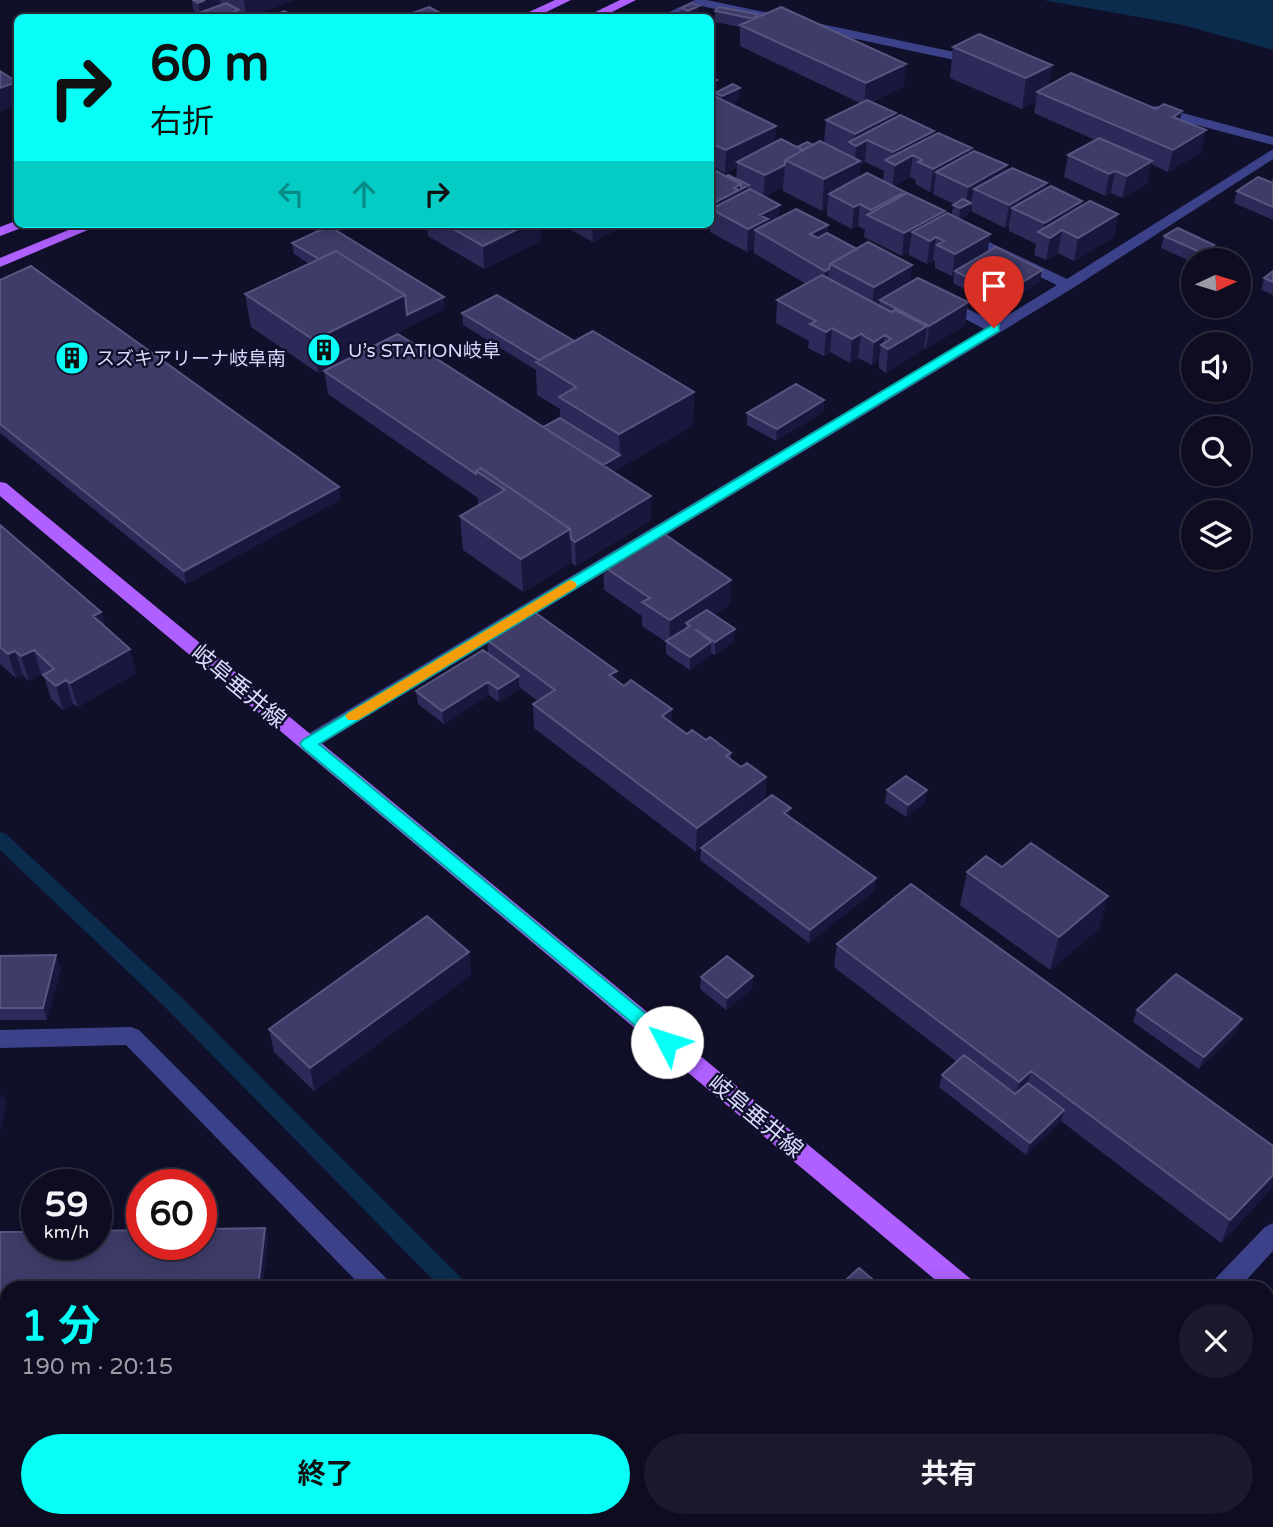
<!DOCTYPE html>
<html lang="ja">
<meta charset="utf-8">
<style>
:root{--surface:#0d0c20;--page:#1b1a2d;--text:#f1f3f6;--muted:#9a9ba5;--line:#2d2c3e;--accent:#05fff7}
body{margin:0;font-family:"Varela Round","Noto Sans JP",sans-serif;background:var(--page);color:var(--text);height:100vh;display:flex;flex-direction:column;font-size:26px;white-space:nowrap}
*{box-sizing:border-box;margin:0}
p{font-size:23px;color:var(--muted)}
.icon{flex:none;width:38px;height:38px;fill:none;stroke:currentColor;stroke-width:2;stroke-linecap:round;stroke-linejoin:round}
.map{position:relative;flex:1;overflow:hidden}
.details{position:absolute;left:0px;top:1281px;width:1274px;height:247px;display:flex;flex-direction:column;background:var(--surface);border-radius:21px 21px 0 0;box-shadow:0 4px 18px #0003,0 0 0 2px var(--line)}
.details>*{flex:none}
.top-card{position:absolute;left:14px;top:14px;width:700px;height:214px;border-radius:10px;box-shadow:0 4px 18px #0003,0 0 0 2px var(--line);background:#05fff7;color:#111;overflow:hidden}
.needle{width:46px;rotate:86deg}
.fabs{position:absolute;left:1181px;top:248px;display:grid;gap:14px}
.fabs a{display:grid;place-items:center;width:70px;height:70px;border-radius:50%;background:var(--surface);box-shadow:0 4px 18px #0003,0 0 0 2px var(--line);font-size:35px}
.speed{position:absolute;left:21px;top:1169px;display:flex;gap:14px;font-size:35px;font-weight:700;text-align:center}
.speed>*{display:grid;place-content:center;width:91px;height:91px;border-radius:50%;background:var(--surface);box-shadow:0 4px 18px #0003,0 0 0 2px var(--line);line-height:1}
.speed small{font-size:18px;font-weight:400}
.speed .limit{border:10px solid #d22;background:#fff;color:#111}
.pin{position:absolute;display:grid;place-items:center;width:60px;height:60px;color:#fff;margin:-72px -30px;border-radius:50% 50% 50% 0;rotate:-45deg;box-shadow:0 0 7px #0007}
.pin .icon{rotate:45deg}
.me{position:absolute;width:77px;margin:-38px;rotate:310deg;stroke-linejoin:round;filter:drop-shadow(0 0 5px #0008)}
.turn{display:flex;align-items:center;gap:24px;height:147px;padding:0 21px;font-size:32px}
.turn .icon{width:91px;height:91px;stroke-width:2.5}
.turn b{display:block;font-size:49px;line-height:60px}
.lanes{display:flex;align-items:center;height:66px;padding:0 21px;background:#0003;justify-content:center;gap:35px;direction:ltr}
.lanes .off{opacity:.35}
.round{display:grid;place-items:center;flex:none;width:74px;height:74px;border-radius:37px;background:var(--page)}
.summary{display:flex;align-items:center;justify-content:space-between;height:119px;padding:0 21px}
h1{font-size:42px;font-weight:700;line-height:52px;color:var(--accent)}
.primary-button{display:flex;gap:14px;margin-top:auto;padding:14px 21px}
.primary-button a{flex:1;height:80px;border-radius:42px;background:var(--accent);color:#111;font-size:28px;font-weight:700;line-height:80px;text-align:center}
.primary-button a+a{background:var(--page);color:var(--text)}
.map>svg:first-child{display:block}
.water{fill:#0c2c4d}
.lines{fill:none;stroke-linecap:round;stroke-linejoin:round}
.stream{fill:#0c2c4d;fill-rule:evenodd}
.minor{fill:#3b4289;fill-rule:evenodd}
.primary{fill:#af60ff;fill-rule:evenodd}
.wall{fill:#2d2958;fill-rule:evenodd}
.shaded-wall{fill:#1a173e}
.building{fill:#3f3c6a;stroke:#585581;stroke-width:2}
.route{fill:#05fff7;stroke:#03a6a1;stroke-width:2}
.slow{fill:#f59e0b}
.labels{text-anchor:middle;stroke-width:5;stroke-linejoin:round;paint-order:stroke}
.far-poi-label{font-size:19px;fill:#d9daff;stroke:#11102a;text-anchor:start}
.street-label{font-size:23px;fill:#d9daff;stroke:#11102a}
</style>
<div class="map">
<svg width="1273" height="1527" viewBox="0 0 1273 1527">
<rect width="100%" height="100%" fill="#11102a"/>
<!-- water -->
<path class="water" d="M1043,0H1273V50L1183,25Z"/>
<g class="lines">
<!-- stream -->
<path class="stream" d="M0,832L6,834L180,996L464,1281L467,1288H441L166,1008L0,850Z
M674,1521H703L705,1527H676Z"/>
<!-- minor -->
<path class="minor" d="M695,0H707L978,57L984,61L978,65L701,6L673,18H656Z
M1156,106L1273,137V145L1151,113V107Z
M1273,149V159L1073,288L315,748H301L298,743L301,738L984,329L937,304L935,301L937,298H947L995,323L1057,285L960,239V233H970L1067,279Z
M131,1027L139,1030L388,1280L391,1288H363L126,1045L0,1048V1030Z
M1273,1223V1251L1239,1288H1211L1214,1280L1265,1227Z
M415,1521H441L440,1527H414Z"/>
<!-- primary -->
<path class="primary" d="M555,0H571L534,18H516Z
M620,0H636L600,18H583Z
M18,220V224H26L24,227L0,236V227Z
M83,224H102L0,267V258Z
M0,482L6,483L972,1280L975,1288H945L0,496Z
M1228,1521H1259L1261,1527H1230Z"/>
</g>
<!-- wall -->
<path class="wall" d="M192,0H293L247,18L240,14L241,18H203L202,13L200,14L193,10Z
M681,8L699,17L680,18Z
M715,11L757,17L904,86L871,102L895,118L934,131L933,135L972,152L1006,171L1046,189L1081,206L1118,214L1114,237L1074,261L1058,253L1046,260L1034,255L1036,244L1009,231V225L1005,228L971,211L972,206L970,207L969,214L960,219L990,234L987,252L1040,282L1007,303L984,294L980,297L953,283L954,275L952,276L935,268V261L933,260L927,264L909,255V252L902,256L864,237L865,230L858,226L852,229L827,216V208L822,211L783,191V187L765,197L779,218L828,225L827,234L857,249L912,265L910,282L968,302L965,325L926,349L924,348V349L886,373L879,368V360L872,365L858,358L850,363L830,352L824,356L808,348L809,341L776,323L777,300L806,284L754,253V248L747,252L710,232V227L708,228L701,224H710V174L736,179L737,167L725,173L710,165V94L715,96V93L739,99L730,104L775,143L797,147L813,145L848,154L824,142L826,120L860,103L740,46V27L715,22ZM865,162L884,171L883,181L859,178L860,165ZM910,177L916,180L915,184L930,192L934,190L933,194L954,204L951,215L945,214L905,194L894,186Z
M953,47L1052,65L1048,86L1156,109L1182,111L1180,120L1201,152L1168,172L1151,164L1147,184L1122,198L1111,193L1105,196L1064,177L1068,155L1095,140L1034,113L1036,101L1022,109L950,78Z
M1273,176V220L1234,203L1237,191L1271,183Z
M427,224H541V241L484,269L428,236Z
M560,224H629L593,242Z
M1164,236L1211,256L1205,261H1194V263L1161,248Z
M292,243L445,309L318,373L251,327L245,294L309,264L294,254Z
M1273,271V295L1261,290L1264,278Z
M0,280L341,499L186,584L0,433Z
M462,313L574,341L694,392L693,425L613,472L651,496V520L576,566L571,563L523,592L463,550L460,516L479,505L478,504V498L328,394L324,371L543,427L560,418V409L537,395L536,370L463,325Z
M824,400L823,412L776,441L747,425V413Z
M0,525L101,612L106,628L136,673L78,707L73,704L63,710L51,699L44,676L41,674L29,681L23,675L16,678L0,664Z
M603,566L730,604L714,615L734,641L715,655L711,653V655L690,670L666,654V642L642,626V616L604,590Z
M487,640L617,671V681L672,723L687,734L706,740L731,753V760L741,767L766,777L765,800L790,817L874,891L809,943L700,860L701,848L696,852L534,728L533,704L538,701L519,687V689L499,702L489,695L444,724L418,704L416,691L488,653Z
M887,790L925,803L906,817L885,803Z
M967,872L1099,929L1050,970L960,905Z
M837,944L1273,1146V1187L1221,1243L1061,1121L1026,1155L939,1087L942,1075L956,1061L834,967Z
M469,952L471,975L314,1091L274,1052L269,1029Z
M0,956L61,968L47,1020H0Z
M753,976L752,989L726,1010L700,989L701,977Z
M1137,1010L1242,1019L1237,1031L1199,1069L1133,1022Z
M0,1232L268,1239L262,1288H7V1469H0Z
M1273,1305V1454L1267,1449V1312Z
M765,1521H892L886,1527H771Z"/>
<!-- shaded-wall -->
<path class="shaded-wall" d="M205,0H220L221,6L200,14L198,3Z
M244,0H293L247,18Z
M699,6V17L688,18V11Z
M239,10L241,18H220Z
M440,13V18H428Z
M906,64L904,86L864,105L866,83Z
M1052,65L1047,95L1037,92L1036,101L1022,109L1026,78Z
M714,75L713,82L717,80L716,92L712,94V82L710,76Z
M17,82L18,105L0,112V88Z
M740,88L739,99L721,108L722,96Z
M1182,111L1177,133L1173,117Z
M896,113L893,135L867,140L865,162L860,165L858,192L829,194L827,208L822,211L824,179L855,163L856,146L854,145L855,134Z
M776,126L774,148L737,162V167L725,173L726,150Z
M1206,130L1201,152L1168,172L1173,150Z
M934,131L931,153L913,155L910,177L892,187L895,165L892,164L893,152Z
M972,148L969,170L936,172L934,190L930,192L933,169Z
M1152,161L1147,184L1122,198L1127,176Z
M785,165L783,187L763,198L765,175Z
M1007,165L1003,188L974,189L969,214L959,220L960,208L966,205L968,187Z
M1115,171L1111,193L1105,196L1109,174Z
M1047,183L1043,206L1012,208L1009,225L1005,228L1009,205Z
M741,184L749,185L748,197L711,209L710,210V205L734,188Z
M905,192L902,214L871,217V210Z
M1082,201L1078,223L1062,230L1058,253L1046,260L1050,238L1042,234L1044,223Z
M860,204L858,226L852,229L854,207Z
M780,205L778,227L755,230L754,248L747,252L748,229L760,215Z
M945,211L942,234L912,232L909,252L902,256L904,233Z
M1118,214L1114,237L1074,261L1078,238Z
M528,224H541V241L484,269L483,246Z
M592,224H629L593,242Z
M828,225L826,248L810,234Z
M990,234L987,256L955,271L954,275L952,276L955,254Z
M936,237L933,260L927,264L930,241Z
M1214,245L1211,256L1205,261H1200L1202,253Z
M912,265L909,297L880,300L878,315L870,319L874,287Z
M829,269L827,291L823,294L825,271Z
M1042,270L1040,282L1007,303L1008,291Z
M986,282L984,294L980,297L982,285Z
M405,295L444,297L445,309L318,373L314,340Z
M968,302L965,325L926,349L929,326Z
M927,326L924,349L886,373L888,349Z
M832,328L830,352L824,356L826,332Z
M861,334L858,358L850,363L852,339Z
M885,335L883,346L881,345L879,360L872,365L874,342Z
M694,392L693,425L594,483V471L620,455L619,434Z
M824,400L823,412L776,441L777,429Z
M339,487L341,499L186,584L184,571Z
M651,496V520L576,566L575,542Z
M570,529L572,563L523,592L521,559Z
M731,580L730,604L689,631L690,626L686,623V633L669,644L670,620Z
M101,612L108,636L93,616Z
M735,629L734,641L715,655V642Z
M711,642V655L690,670V657Z
M130,649L136,673L78,707L70,683Z
M34,650L41,674L29,681L21,656Z
M15,651L23,675L16,678L8,654Z
M617,671V695L609,675Z
M519,676V689L499,702L498,689Z
M66,680L73,704L63,710L56,686Z
M488,682L489,695L444,724L442,711Z
M672,709V733L662,716Z
M766,777L765,801L696,852L697,828Z
M927,790L925,803L906,817L908,805Z
M791,808L790,820L784,813Z
M876,878L874,891L809,943L810,930Z
M1108,896L1099,929L1050,970L1059,937Z
M469,952L471,975L314,1091L310,1068Z
M56,955L61,968L47,1020L43,1008Z
M753,976L752,989L726,1010L727,998Z
M1242,1019L1237,1031L1199,1069L1204,1057Z
M1031,1071L1025,1094L1013,1105L1019,1082Z
M2,1092L7,1104L0,1131V1099Z
M1064,1110L1061,1122L1026,1155L1030,1143Z
M1273,1175V1187L1221,1243L1230,1220Z
M265,1228L268,1239L262,1288H258Z
M46,1521H50L52,1527H45Z
M146,1521H149L151,1527H145Z
M238,1521H247V1527H237Z
M353,1521H359V1527H352Z
M885,1521H892L886,1527H879Z"/>
<!-- building -->
<path class="building" d="M193,0H205L198,3Z
M226,3L239,10L220,18H213L202,12Z
M692,3L699,6L688,11L681,8Z
M429,7L440,13L428,18H422L413,13Z
M719,7L757,14L754,19L715,11Z
M781,7L906,64L866,83L740,25Z
M284,11L297,18H267Z
M979,34L1052,65L1026,78L953,47Z
M0,71L17,82L0,88Z
M1071,73L1156,109L1164,104L1182,111L1173,117L1206,130L1173,150L1037,92Z
M710,77L717,80L712,82H710Z
M733,84L740,88L722,96L715,93Z
M710,94L776,126L726,150L710,143Z
M867,100L896,113L855,134L826,120Z
M900,115L934,131L893,152L867,140L856,146L849,142Z
M938,133L972,148L933,169L918,162L922,160L913,155L895,165L885,160Z
M1099,138L1152,161L1127,176L1115,171L1109,174L1068,155Z
M781,139L803,150L785,160V165L765,175L737,162Z
M820,141L860,161L824,179L785,160Z
M807,142L813,145L803,150L797,147Z
M974,151L1007,165L968,187L936,172Z
M1012,168L1047,183L1009,205L974,189Z
M716,171L741,184L734,188L739,190L710,205V174Z
M867,173L905,192L871,210L860,204L854,207L829,194Z
M728,175L749,185L741,189V184L726,176Z
M1258,177L1273,183V207L1237,191Z
M1051,186L1082,201L1044,223L1012,208Z
M750,189L780,205L760,215L768,219L748,229L711,209Z
M907,193L945,211L904,233L867,215Z
M963,199L971,203L960,208L953,205Z
M1090,201L1118,214L1078,238L1062,230L1050,238L1038,232Z
M796,209L828,225L810,234L818,238L827,233L857,249L830,264L829,269L825,271L755,230Z
M947,213L990,234L955,254L937,245L944,241L936,237L930,241L912,232Z
M445,224H528L483,246Z
M329,226L444,297L407,315L405,295L336,251L319,259L292,243Z
M1178,228L1214,245L1202,253L1164,236Z
M868,242L912,265L874,287L830,264Z
M996,247L1042,270L1008,291L986,282L982,285L955,271Z
M336,251L405,295L314,340L245,294Z
M31,266L339,487L184,571L0,424V280Z
M1273,271V282L1264,278Z
M822,275L891,312L895,310L927,326L888,349L881,345L891,339L885,335L874,342L861,334L852,339L832,328L826,332L810,324L816,321L777,300Z
M918,278L968,302L929,326L880,300Z
M497,295L574,341L539,360L462,313Z
M593,331L694,392L619,434L559,397L576,387L536,362Z
M398,334L651,496L575,542L571,539L570,529L481,468L476,471V474L324,371Z
M796,384L824,400L777,429L747,413Z
M560,418L620,455L603,465L543,427Z
M481,468L570,529L521,559L460,516L505,490L476,471Z
M0,525L101,612L93,616L130,649L70,683L66,680L56,686L43,675L54,669L34,650L21,656L15,651L8,654L0,647Z
M660,531L731,580L670,620L642,602L650,598L603,566Z
M707,610L735,629L715,642L695,629L711,642L690,657L666,641L690,626L686,623Z
M533,611L617,671L609,675L624,686L631,680L672,709L662,716L687,734L692,730L706,740L710,737L731,753L726,756L741,767L747,763L766,777L697,828L533,704L555,690L487,640Z
M483,650L519,676L498,689L488,682L442,711L416,691Z
M906,776L927,790L908,805L887,790Z
M772,795L791,808L784,813L876,878L810,930L701,848Z
M1031,843L1108,896L1059,937L967,872L986,856L1002,867Z
M911,884L1273,1146V1175L1230,1220L1031,1071L1019,1082L837,944Z
M427,916L469,952L310,1068L269,1029Z
M56,955L43,1008H0V956Z
M727,956L753,976L727,998L701,977Z
M1176,974L1242,1019L1204,1057L1137,1010Z
M964,1055L1015,1094L1028,1083L1064,1110L1030,1143L942,1075Z
M265,1228L258,1288H7V1365H0V1232H37V1244H96V1231L142,1230V1244H201V1229Z
M859,1268L883,1288H837Z
M1273,1305V1425L1267,1420V1312Z
M0,1371H7V1458H0Z
M0,1516H7V1521H46L45,1527H0Z
M70,1521H146L145,1527H69Z
M156,1521H238L237,1527H155Z
M271,1521H353L352,1527H270Z
M777,1521H885L879,1527H783Z"/>
<!-- route -->
<path class="route" d="M994,324L999,325V331L319,744L674,1037L676,1042L674,1047L667,1050L661,1047L303,748L300,744L303,740Z"/>
<!-- slow -->
<path class="slow" d="M570,580L575,582L577,585L575,588L358,720H348L345,716L348,713Z"/>
<!-- icons -->
<defs>
<symbol id="building-disc" viewBox="-11 -11 22 22"><circle r="9.5" fill="#05fff7" stroke="#11102a"/><path d="M-4-6H4V6H1V3H-1V6H-4ZM-2.5-4.3h1.7v1.8h-1.7ZM.8-4.3h1.7v1.8H.8ZM-2.5-1h1.7V.8h-1.7ZM.8-1h1.7V.8H.8Z" fill="#111"/></symbol>
</defs>
<g fill-rule="evenodd">
<use href="#building-disc" x="305" y="331" width="38" height="38"/>
<use href="#building-disc" x="53" y="339" width="38" height="38"/>
</g>
<g class="labels">
<!-- far-poi labels -->
<g class="far-poi-label">
<text x="348" y="357">U’s STATION岐阜</text>
<text x="96" y="365">スズキアリーナ岐阜南</text>
</g>
<!-- street labels -->
<g class="street-label">
<text transform="translate(239 686) rotate(40)" y="8">岐阜垂井線</text>
<text transform="translate(756 1116) rotate(40)" y="8">岐阜垂井線</text>
</g>
</g>
</svg>
<div class="fabs">
<a><svg class="needle" viewBox="-14 -14 28 28"><path d="M0-13l5 13h-10z" fill="#e53935"/><path d="M0 13l5-13h-10z" fill="#9a9ba5"/></svg></a>
<a><svg class="icon" aria-label="sound" viewBox="0 0 24 24"><path d="M4 9h4l5-4v14l-5-4H4zM17 9q2 3 0 6"/></svg></a>
<a><svg class="icon" aria-label="search" viewBox="0 0 24 24"><circle cx="10" cy="10" r="6"/><path d="M15 15l6 6"/></svg></a>
<a><svg class="icon" aria-label="layers" viewBox="0 0 24 24"><path d="M12 4l9 5-9 5-9-5zM3 14l9 5 9-5"/></svg></a>
</div>
<div class="speed"><div>59<small>km/h</small></div><div class="limit">60</div></div>
<div class="pin" style="left:994px;top:328px;background:#d93025"><svg class="icon" aria-label="arrive" viewBox="0 0 24 24"><path d="M6 21V4h12l-3 4 3 4H6"/></svg></div>
<svg class="me" style="left:667px;top:1042px" viewBox="-20 -20 40 40"><circle r="19" fill="#fff"/><path d="M0-13L10 11 0 6-10 11z" fill="#05fff7"/></svg>
<div class="top-card">
<div class="turn"><svg class="icon" aria-label="right" viewBox="0 0 24 24"><path d="M7 20v-9h11M14 6l5 5-5 5"/></svg><div><b>60 m</b>右折</div></div>
<div class="lanes"><svg class="icon off" aria-label="left" viewBox="0 0 24 24"><path d="M17 20v-9H6M10 6l-5 5 5 5"/></svg><svg class="icon off" aria-label="ahead" viewBox="0 0 24 24"><path d="M12 20V5M6 11l6-6 6 6"/></svg><svg class="icon" aria-label="right" viewBox="0 0 24 24"><path d="M7 20v-9h11M14 6l5 5-5 5"/></svg></div>
</div>
<section class="details">
<div class="summary"><div><h1>1 分</h1><p>190 m · 20:15</p></div><a class="round"><svg class="icon" aria-label="close" viewBox="0 0 24 24"><path d="M6 6l12 12M18 6L6 18"/></svg></a></div>
<div class="primary-button"><a>終了</a><a>共有</a></div>
</section>
</div>
